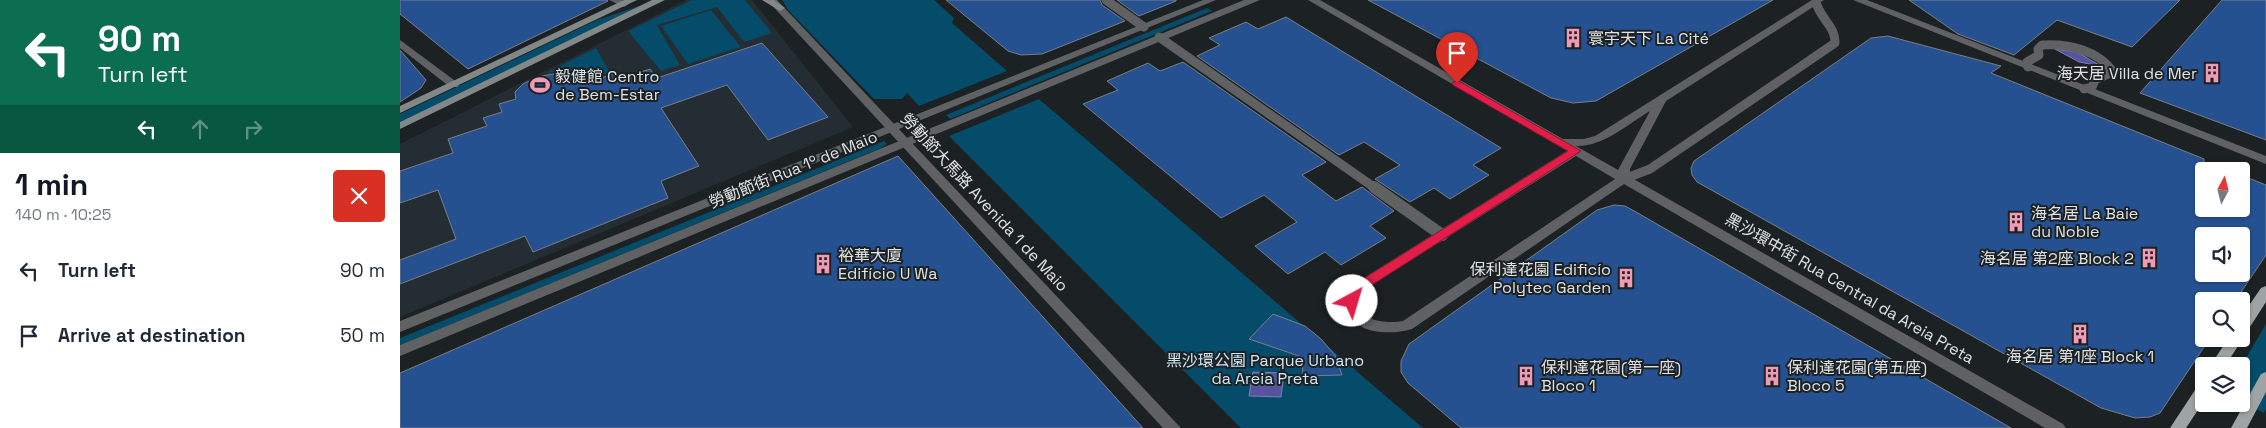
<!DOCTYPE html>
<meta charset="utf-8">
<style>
:root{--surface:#fff;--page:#f6f6f7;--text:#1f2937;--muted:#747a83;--accent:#111827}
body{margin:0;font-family:"Space Grotesk","Noto Sans SC",sans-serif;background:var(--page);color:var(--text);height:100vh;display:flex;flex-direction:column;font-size:19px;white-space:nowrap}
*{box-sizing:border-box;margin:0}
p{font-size:16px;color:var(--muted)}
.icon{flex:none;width:28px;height:28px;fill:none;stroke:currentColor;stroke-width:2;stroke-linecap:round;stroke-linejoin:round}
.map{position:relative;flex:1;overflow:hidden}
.details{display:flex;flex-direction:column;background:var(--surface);width:400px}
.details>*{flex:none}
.banner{background:#0b6e4f;color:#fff;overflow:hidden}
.needle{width:32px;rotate:7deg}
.fabs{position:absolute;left:1795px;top:162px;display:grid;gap:10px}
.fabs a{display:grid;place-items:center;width:55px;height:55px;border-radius:5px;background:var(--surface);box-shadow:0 1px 4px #0004;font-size:25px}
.pin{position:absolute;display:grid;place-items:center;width:42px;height:42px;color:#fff;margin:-51px -21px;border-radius:50% 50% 50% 0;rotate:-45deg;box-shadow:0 0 5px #0007}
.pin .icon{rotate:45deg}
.me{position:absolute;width:55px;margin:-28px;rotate:39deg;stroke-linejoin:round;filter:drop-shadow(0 0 4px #0008)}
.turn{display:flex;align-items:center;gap:18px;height:105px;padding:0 15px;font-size:22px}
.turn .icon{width:65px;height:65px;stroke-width:2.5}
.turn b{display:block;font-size:35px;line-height:42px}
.lanes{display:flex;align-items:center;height:48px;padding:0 15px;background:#0003;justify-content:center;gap:25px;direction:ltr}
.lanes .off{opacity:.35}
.round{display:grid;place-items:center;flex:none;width:52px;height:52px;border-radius:5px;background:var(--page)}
.summary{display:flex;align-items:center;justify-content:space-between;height:85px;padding:0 15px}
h1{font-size:30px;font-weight:800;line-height:38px;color:var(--accent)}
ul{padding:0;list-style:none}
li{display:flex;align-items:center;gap:15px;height:65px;padding:0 15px}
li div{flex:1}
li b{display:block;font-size:19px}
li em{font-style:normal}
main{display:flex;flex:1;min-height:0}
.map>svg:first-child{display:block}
.built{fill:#232d33}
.green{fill:#044c69}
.water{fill:#57549e;stroke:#807fb4}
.building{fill:#255191;stroke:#7b7e83;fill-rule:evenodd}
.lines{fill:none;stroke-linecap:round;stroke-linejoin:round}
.service-far1{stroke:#5f6162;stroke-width:9}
.service{stroke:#5f6162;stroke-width:12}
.pedestrian{fill:#5f6162;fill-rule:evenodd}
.minor{fill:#5f6162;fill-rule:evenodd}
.tertiary{fill:#5f6162;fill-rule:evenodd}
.secondary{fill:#828787;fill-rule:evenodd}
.primary{fill:#9ea3a4;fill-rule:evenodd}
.route{fill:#e11d48;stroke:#92132f}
.labels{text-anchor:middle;stroke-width:4;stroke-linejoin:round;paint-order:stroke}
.poi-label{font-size:16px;fill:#e1e4e6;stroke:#1c2123;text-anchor:start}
.street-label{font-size:16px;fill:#e1e4e6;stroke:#1c2123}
.park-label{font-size:16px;fill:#d1e7f4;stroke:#1c2123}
</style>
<main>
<section class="details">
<div class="banner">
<div class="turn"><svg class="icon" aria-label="left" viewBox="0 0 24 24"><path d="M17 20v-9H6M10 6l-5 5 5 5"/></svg><div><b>90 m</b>Turn left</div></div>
<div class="lanes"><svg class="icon" aria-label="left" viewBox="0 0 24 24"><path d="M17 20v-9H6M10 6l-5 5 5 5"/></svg><svg class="icon off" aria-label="ahead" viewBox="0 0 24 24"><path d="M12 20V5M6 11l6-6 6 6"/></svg><svg class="icon off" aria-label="right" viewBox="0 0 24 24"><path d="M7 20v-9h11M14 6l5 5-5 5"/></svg></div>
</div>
<div class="summary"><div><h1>1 min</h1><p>140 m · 10:25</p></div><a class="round" style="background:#d93025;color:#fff"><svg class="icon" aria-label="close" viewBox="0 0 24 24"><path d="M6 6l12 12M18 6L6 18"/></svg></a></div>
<ul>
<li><svg class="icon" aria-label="left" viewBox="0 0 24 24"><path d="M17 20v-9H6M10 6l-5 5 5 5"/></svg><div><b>Turn left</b></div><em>90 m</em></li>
<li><svg class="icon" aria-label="arrive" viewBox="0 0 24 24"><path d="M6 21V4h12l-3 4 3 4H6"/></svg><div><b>Arrive at destination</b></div><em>50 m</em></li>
</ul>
</section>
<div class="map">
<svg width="1866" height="428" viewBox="0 0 1866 428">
<rect width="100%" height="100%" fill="#1c2123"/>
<!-- built -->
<path class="built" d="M286,0H352L453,127L0,317V144Z"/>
<!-- green -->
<path class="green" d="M292,0H345L372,33L344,42L317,7L257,25L280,65L261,71L228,31Z
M382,0H534L554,18L552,23L607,71L519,106L507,93L502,99H474L388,10Z
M245,4L0,122V114L197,20Z
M807,8L812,11L550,119L546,115Z
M311,10L341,47L288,64L261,26Z
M196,48L210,73L198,76L192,70L177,75L161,71L146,73Z
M639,99L1023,428H841L549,136Z
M484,141L487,144L481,148L0,345V338Z
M1866,324V409L1864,413L1841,401V366Z"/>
<!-- water -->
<path class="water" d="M1655,49L1677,52L1701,66L1679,62Z
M853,372L884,373L881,397L849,396Z"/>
<!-- building -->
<path class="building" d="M0,0H207L208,1L68,69L0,14Z
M546,0H700L702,5L725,21L642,54L621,55L608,51Z
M717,0H776V1L739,16Z
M968,0H1373L1196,101L1173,103L1151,98Z
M1509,0H1780L1732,47L1657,20L1614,55L1558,34Z
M1822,0H1866V140L1740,93Z
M886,17L1101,148L1073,165L1089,175L1050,199L1034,188L1010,202L975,179L1000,165L964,142L939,155L797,56L820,45L809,38L846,22L858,29Z
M1488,36L1601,66L1591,73L1804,159V209H1841V175L1866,185V255L1835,301H1804V347L1760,413L1750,417L1735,418L1701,408L1297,182L1292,175L1291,168L1294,161L1471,38ZM1804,236H1841V274H1804Z
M362,43L428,117L368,140L327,85L261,108L299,166L261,181L268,198L133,252L125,236L0,284V260L56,239L38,190L0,203V171L53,153L48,139L87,126L83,118L102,112L99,104L116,99L115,92L123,84L137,77L153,74H167L174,78L190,73L195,80L213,74L217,80L250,69L257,78Z
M0,50L26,80L21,88L0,102Z
M783,62L926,162L902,175L936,201L962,187L994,211L970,226L986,238L941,265L925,252L888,274L855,246L897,222L864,195L821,218L683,104L718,90L707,81L748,63L760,71Z
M498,156L743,428H0V373Z
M1214,205L1225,206L1236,212L1611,428H1061L1008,383L1001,372V361L1009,344L1197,210Z
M873,314L905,326L920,338L935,355L942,375L903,376L902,357L849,339Z"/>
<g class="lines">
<!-- service-far1 -->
<path class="service-far1" d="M706,0L744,27
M759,37L975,188
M1628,67L1627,62L1639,55L1638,49L1642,45C1667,43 1698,50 1713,72L1695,80L1692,87L1684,89
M1224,179L1250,169L1435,43C1436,27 1419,17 1416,2"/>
<!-- service -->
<path class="service" d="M974,187L1042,235"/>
<!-- pedestrian -->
<path class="pedestrian" d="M209,0H222L229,4L224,7Z"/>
<!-- minor -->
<path class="minor" d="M803,0H816L0,332V321Z
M844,0H860L0,356V345Z
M908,0H920L1163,139H1184L1195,136L1412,0H1424L1266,101L1230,169V177L1663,424L1666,428H1645L1224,184L1012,329C991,335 958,335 947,312C944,307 943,303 945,297C947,292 951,288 954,284L1167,151ZM1250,111L1218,170L1176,146C1203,147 1228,124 1250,111ZM1176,156L1215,179L1003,321C982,325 945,318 964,290Z
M1453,0H1467L1866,156V164Z
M0,40L58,83L59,85L58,87H50L0,48Z"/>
<!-- tertiary -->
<path class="tertiary" d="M367,0H377L781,428H763Z"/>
<!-- secondary -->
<path class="secondary" d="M224,0H237L0,113V106Z
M252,0H265L0,129V122Z
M362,0H374L385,8L380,11Z"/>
<!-- primary -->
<path class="primary" d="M1866,286V302L1846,333L1841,334V317L1861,288Z
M1841,337L1842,339L1840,343L1825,366H1810L1828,339Z
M1866,372V392L1847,428H1831L1861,374Z
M1804,382V401L1786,428H1770L1799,384Z"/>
</g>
<!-- route -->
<path class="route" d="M1057,80L1181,151L964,290L956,304H947L946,301L955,284L1168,151L1053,85L1052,83Z"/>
<!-- icons -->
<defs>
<symbol id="building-bare" viewBox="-9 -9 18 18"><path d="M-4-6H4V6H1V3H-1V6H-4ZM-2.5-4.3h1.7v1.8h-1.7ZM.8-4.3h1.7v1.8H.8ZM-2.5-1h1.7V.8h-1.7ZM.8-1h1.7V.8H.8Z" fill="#f09ab5" stroke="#1c2123" stroke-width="2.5" paint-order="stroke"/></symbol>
<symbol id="stadium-bare" viewBox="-9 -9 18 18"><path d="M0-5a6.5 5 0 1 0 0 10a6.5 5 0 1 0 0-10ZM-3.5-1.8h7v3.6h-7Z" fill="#f09ab5" stroke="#1c2123" stroke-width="2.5" paint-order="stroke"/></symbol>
</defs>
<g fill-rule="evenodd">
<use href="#building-bare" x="1159" y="24" width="28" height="28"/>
<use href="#building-bare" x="1798" y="59" width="28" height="28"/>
<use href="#stadium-bare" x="126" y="71" width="28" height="28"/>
<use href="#building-bare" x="1602" y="208" width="28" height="28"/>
<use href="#building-bare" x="1735" y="244" width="28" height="28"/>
<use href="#building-bare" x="409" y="250" width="28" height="28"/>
<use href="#building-bare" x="1212" y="264" width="28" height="28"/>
<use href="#building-bare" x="1666" y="320" width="28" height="28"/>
<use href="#building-bare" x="1112" y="362" width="28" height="28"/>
<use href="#building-bare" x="1358" y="362" width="28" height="28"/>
</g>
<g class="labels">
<!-- poi labels -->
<g class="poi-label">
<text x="1188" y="44">寰宇天下 La Cité</text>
<text x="1797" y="79" text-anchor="end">海天居 Villa de Mer</text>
<text x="155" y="82">毅健館 Centro<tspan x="155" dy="18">de Bem-Estar</tspan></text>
<text x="1631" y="219">海名居 La Baie<tspan x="1631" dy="18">du Noble</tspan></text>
<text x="438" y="261">裕華大廈<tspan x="438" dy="18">Edifício U Wa</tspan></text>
<text x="1734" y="264" text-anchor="end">海名居 第2座 Block 2</text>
<text x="1211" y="275" text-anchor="end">保利達花園 Edificío<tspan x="1211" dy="18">Polytec Garden</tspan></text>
<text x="1680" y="362" text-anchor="middle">海名居 第1座 Block 1</text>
<text x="1141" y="373">保利達花園(第一座)<tspan x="1141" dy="18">Bloco 1</tspan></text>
<text x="1387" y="373">保利達花園(第五座)<tspan x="1387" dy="18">Bloco 5</tspan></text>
</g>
<!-- street labels -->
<g class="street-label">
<text transform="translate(393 169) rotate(-22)" y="6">勞動節街 Rua 1º de Maio</text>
<text transform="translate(585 202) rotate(47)" y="6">勞動節大馬路 Avenida 1 de Maio</text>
<text transform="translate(1450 288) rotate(30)" y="6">黑沙環中街 Rua Central da Areia Preta</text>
</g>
<!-- park labels -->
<g class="park-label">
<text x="865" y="366">黑沙環公園 Parque Urbano<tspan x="865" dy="18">da Areia Preta</tspan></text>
</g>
</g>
</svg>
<div class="fabs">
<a><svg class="needle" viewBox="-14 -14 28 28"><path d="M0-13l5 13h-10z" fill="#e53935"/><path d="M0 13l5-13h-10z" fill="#747a83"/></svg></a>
<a><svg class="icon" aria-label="sound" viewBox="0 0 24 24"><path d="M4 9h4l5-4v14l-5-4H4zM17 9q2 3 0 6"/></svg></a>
<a><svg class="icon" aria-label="search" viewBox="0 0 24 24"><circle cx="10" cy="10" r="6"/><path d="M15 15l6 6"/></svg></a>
<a><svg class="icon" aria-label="layers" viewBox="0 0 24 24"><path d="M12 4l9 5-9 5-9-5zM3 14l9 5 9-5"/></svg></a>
</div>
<div class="pin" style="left:1057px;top:83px;background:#d93025"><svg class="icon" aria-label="arrive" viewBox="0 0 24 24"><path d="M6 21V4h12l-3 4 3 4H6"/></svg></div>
<svg class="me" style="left:952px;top:301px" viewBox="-20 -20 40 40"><circle r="19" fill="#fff"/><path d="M0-13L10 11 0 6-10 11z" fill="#e11d48"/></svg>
</div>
</main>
